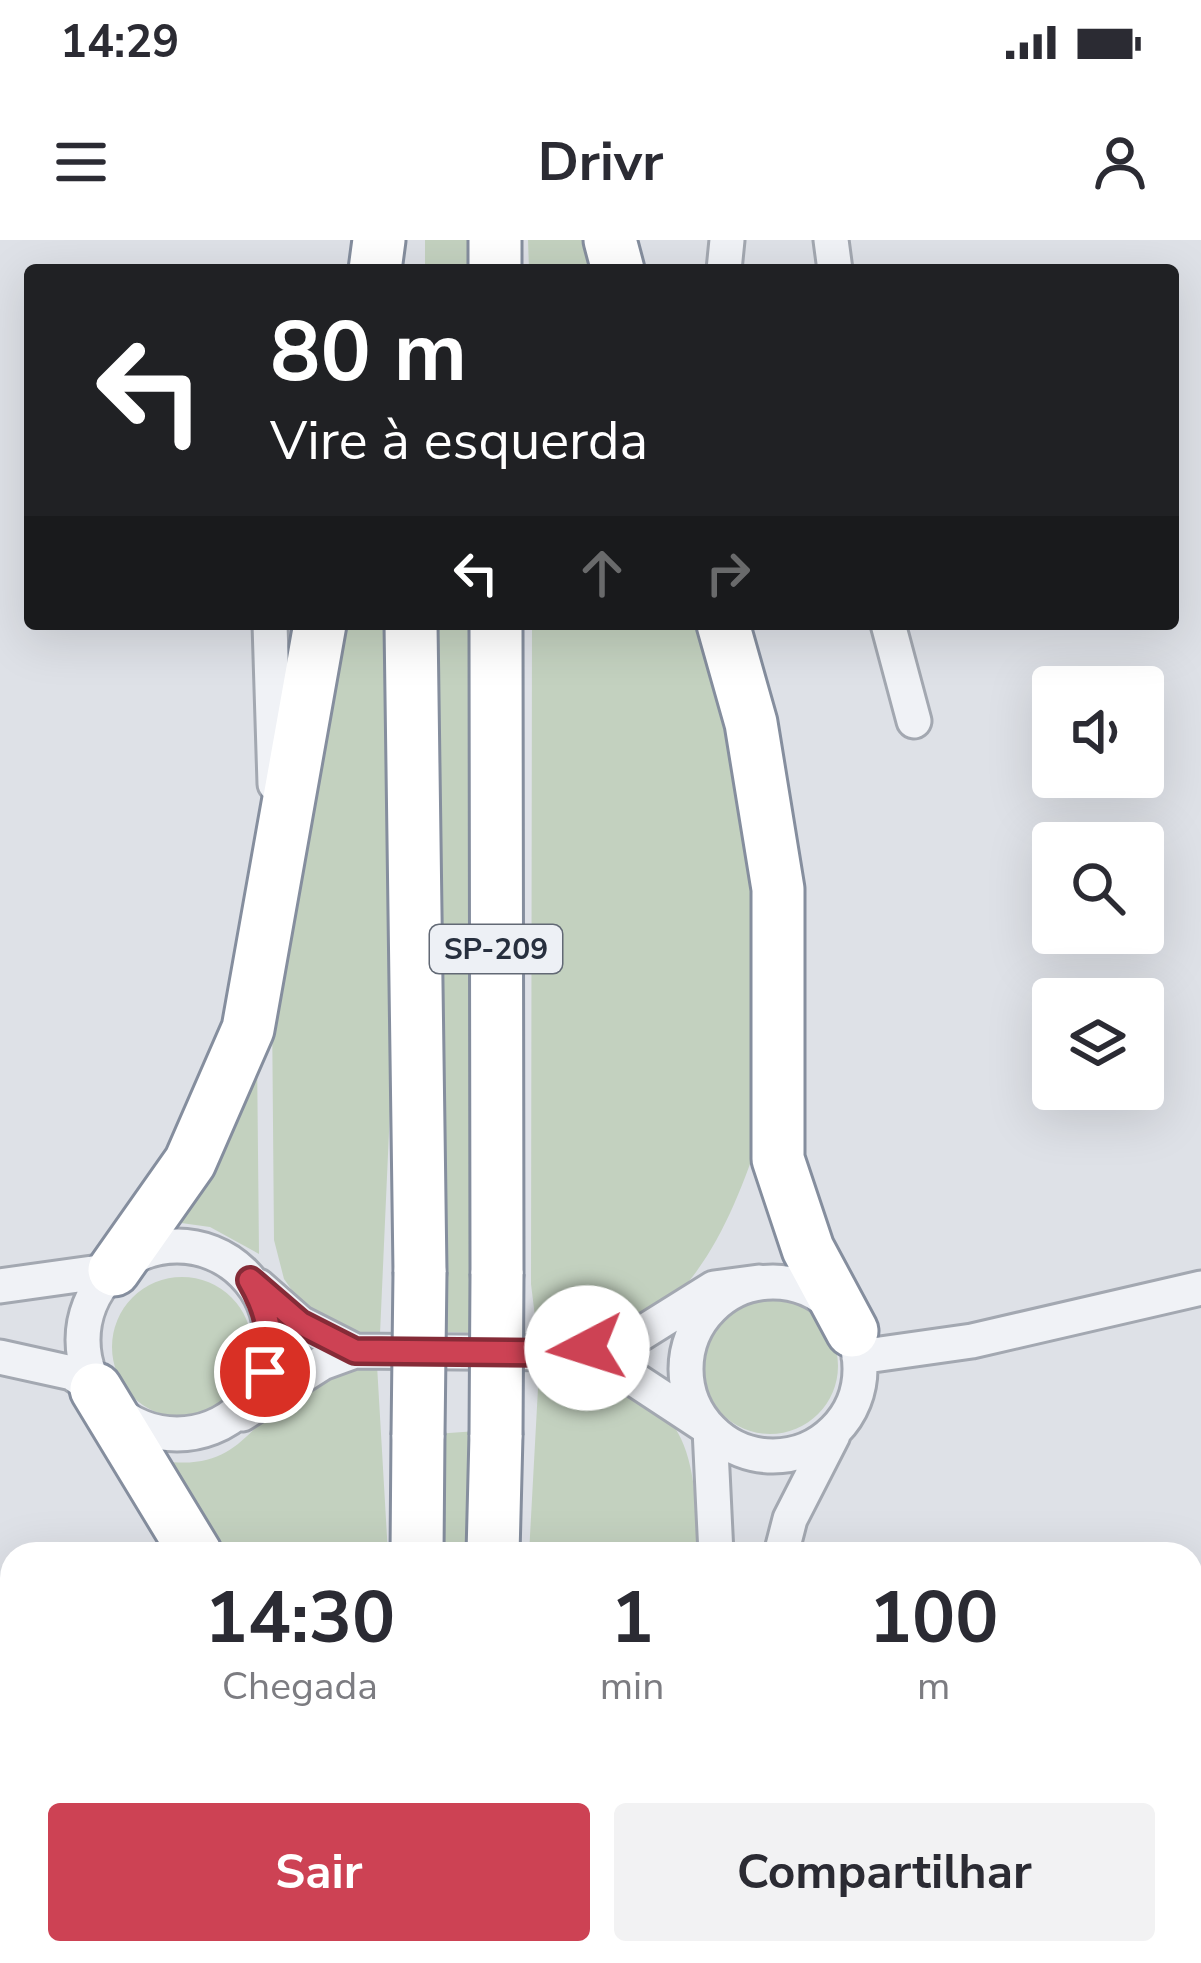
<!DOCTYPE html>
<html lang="pt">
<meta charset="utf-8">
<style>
:root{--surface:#fff;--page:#f2f2f3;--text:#2b2b33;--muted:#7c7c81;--accent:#cd4254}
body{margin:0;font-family:"Nunito Sans",sans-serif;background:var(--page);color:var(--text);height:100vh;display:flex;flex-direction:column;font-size:45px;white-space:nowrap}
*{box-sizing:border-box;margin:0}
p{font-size:39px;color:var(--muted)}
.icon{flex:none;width:66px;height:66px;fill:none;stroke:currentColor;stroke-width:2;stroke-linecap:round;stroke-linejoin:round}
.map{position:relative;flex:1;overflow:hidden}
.panel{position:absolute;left:0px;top:1302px;width:1203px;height:423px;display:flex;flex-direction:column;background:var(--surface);border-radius:36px 36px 0 0;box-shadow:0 12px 48px #0002}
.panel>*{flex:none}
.hud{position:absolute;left:24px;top:24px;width:1155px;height:366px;border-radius:12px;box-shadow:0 12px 48px #0002;background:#202124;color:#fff;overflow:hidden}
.controls{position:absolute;left:1032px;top:426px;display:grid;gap:24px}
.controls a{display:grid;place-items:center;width:132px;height:132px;border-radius:12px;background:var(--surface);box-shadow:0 12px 48px #0002;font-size:60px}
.pin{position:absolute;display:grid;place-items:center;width:102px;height:102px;color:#fff;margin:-51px;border:6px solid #fff;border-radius:50%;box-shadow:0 3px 12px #0007}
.me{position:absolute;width:132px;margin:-66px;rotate:265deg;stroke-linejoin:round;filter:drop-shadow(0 0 9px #0008)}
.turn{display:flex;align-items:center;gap:42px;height:252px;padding:0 48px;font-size:54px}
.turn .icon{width:156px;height:156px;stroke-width:2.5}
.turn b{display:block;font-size:84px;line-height:102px}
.lanes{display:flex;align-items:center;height:114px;padding:0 48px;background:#0003;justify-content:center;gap:60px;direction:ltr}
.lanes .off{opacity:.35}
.eta{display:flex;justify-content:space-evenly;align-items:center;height:204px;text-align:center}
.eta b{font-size:72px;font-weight:700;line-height:84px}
.primary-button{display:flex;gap:24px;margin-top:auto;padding:24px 48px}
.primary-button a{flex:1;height:138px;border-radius:12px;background:var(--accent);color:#fff;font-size:48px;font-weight:700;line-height:138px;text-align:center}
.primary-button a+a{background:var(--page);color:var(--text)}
.status{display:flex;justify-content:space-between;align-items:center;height:84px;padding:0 60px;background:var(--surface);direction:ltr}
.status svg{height:33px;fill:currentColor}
header{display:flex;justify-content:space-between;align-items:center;height:156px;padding:0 48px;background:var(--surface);font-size:54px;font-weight:700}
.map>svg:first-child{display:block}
.green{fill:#c3d1bf}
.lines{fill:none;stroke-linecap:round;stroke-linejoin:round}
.minor-casing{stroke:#a3a8b1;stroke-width:39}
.highway-casing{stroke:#858e9e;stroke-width:57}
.minor{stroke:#f0f2f6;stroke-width:33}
.highway{stroke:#fff;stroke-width:51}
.highway-bridge-casing{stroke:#858e9e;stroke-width:57;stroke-linecap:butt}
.highway-bridge{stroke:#fff;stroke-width:51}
.route-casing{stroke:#852b37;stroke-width:30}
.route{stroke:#cd4254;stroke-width:21}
.labels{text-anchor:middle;stroke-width:9;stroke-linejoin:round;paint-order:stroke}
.shield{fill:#edf0f5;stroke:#626975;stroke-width:3}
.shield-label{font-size:30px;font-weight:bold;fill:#272f3e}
</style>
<div class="status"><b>14:29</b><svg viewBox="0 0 49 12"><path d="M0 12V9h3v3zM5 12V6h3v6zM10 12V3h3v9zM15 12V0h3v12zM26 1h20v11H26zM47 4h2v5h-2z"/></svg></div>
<header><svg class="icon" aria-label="menu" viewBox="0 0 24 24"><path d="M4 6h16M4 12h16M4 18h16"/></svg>Drivr<svg class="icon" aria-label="person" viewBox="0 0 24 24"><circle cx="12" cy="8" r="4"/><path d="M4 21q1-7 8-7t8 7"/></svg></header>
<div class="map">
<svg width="1201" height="1723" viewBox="0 0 1201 1723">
<rect width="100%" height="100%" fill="#dee1e7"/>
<!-- green -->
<path class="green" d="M425,0H478V30H425Z
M528,0H596L605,30H529Z
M333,384H385L393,802L380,1094L349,1092L303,1066L284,1039L274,1000L272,767Z
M431,384H480L473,1093L442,1092Z
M532,384H709L754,579L758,901C739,958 702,1055 640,1079C609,1091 571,1092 537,1093L531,1044Z
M257,812L259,1014L210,987L174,982Z
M112 1107a70 70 0 1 1 140 0a70 70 0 1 1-140 0Z
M702 1126a68 68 0 1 1 136 0a68 68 0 1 1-136 0Z
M377,1125L388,1314H215L162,1221C235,1231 244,1191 290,1156C316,1137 347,1127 377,1125Z
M539,1130C672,1141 700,1188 696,1314H529Z
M477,1191L476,1314H435V1194Z
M263,1713H386V1723H263Z
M511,1713H687V1723H511Z"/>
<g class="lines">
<defs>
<path id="minor" d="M831,0L835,30
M724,30L727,0
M270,384L275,544
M888,384L914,481
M83 1100a94 94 0 1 1 188 0a94 94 0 1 1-188 0Z
M686 1129a87 87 0 1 1 174 0a87 87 0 1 1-174 0Z
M0,1046L114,1030
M258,1046L300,1083L355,1111
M563,1114L634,1139L710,1189L716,1314
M0,1117L72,1133L96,1149
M859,1117L972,1101L1201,1048
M242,1174L322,1123L355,1111L562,1113L642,1093L714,1048L759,1042
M781,1314L790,1279L833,1195
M705,1723V1713
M761,1723V1713"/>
<path id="highway" d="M495,0V30
M610,0L618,30
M375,30L379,0
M411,384L420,1032
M496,384L497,1034
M723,384L751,483L778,649V919L808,1009L852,1091
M114,1030L190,922L248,789L320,384
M96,1149L196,1314
M417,1314L418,1195
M493,1314L496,1195
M256,1713L257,1723
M412,1723V1713
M481,1723V1713"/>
</defs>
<!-- minor casing -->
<use href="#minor" class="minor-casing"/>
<!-- highway casing -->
<use href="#highway" class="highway-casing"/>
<!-- minor -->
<use href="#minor" class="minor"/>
<!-- highway -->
<use href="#highway" class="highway"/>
<defs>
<path id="highway-bridge" d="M418,1195L420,1032
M496,1195L497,1034"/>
</defs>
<!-- highway-bridge casing -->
<use href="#highway-bridge" class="highway-bridge-casing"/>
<!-- highway-bridge -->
<use href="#highway-bridge" class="highway-bridge"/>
</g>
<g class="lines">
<defs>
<path id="route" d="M265,1132C273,1095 269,1073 250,1040L300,1083L355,1111L562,1113L587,1108"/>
</defs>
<!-- route casing -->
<use href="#route" class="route-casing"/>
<!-- route -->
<use href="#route" class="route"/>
</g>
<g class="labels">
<!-- shield labels -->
<rect class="shield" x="430" y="685" width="132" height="48" rx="9"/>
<g class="shield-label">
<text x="496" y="719">SP-209</text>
</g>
</g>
</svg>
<div class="controls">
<a><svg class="icon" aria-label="sound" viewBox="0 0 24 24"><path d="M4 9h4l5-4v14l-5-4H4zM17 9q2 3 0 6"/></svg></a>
<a><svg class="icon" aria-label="search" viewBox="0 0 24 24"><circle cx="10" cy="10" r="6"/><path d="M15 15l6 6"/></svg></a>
<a><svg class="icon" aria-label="layers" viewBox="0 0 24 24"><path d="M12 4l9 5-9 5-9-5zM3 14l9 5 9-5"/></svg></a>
</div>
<div class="pin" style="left:265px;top:1132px;background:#d93025"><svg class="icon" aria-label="arrive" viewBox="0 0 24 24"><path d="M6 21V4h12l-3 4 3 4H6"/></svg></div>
<svg class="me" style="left:587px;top:1108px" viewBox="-20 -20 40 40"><circle r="19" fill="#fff"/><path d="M0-13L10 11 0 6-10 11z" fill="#cd4254"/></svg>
<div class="hud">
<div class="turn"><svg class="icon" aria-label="left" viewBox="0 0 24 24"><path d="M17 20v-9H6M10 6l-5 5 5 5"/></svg><div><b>80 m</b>Vire à esquerda</div></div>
<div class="lanes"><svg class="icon" aria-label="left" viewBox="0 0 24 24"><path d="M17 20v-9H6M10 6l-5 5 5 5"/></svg><svg class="icon off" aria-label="ahead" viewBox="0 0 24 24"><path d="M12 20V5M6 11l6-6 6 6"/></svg><svg class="icon off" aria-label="right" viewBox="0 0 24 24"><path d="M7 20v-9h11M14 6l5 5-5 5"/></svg></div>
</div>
<section class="panel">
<div class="eta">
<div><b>14:30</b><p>Chegada</p></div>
<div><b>1</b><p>min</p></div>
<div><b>100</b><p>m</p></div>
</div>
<div class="primary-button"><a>Sair</a><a>Compartilhar</a></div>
</section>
</div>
